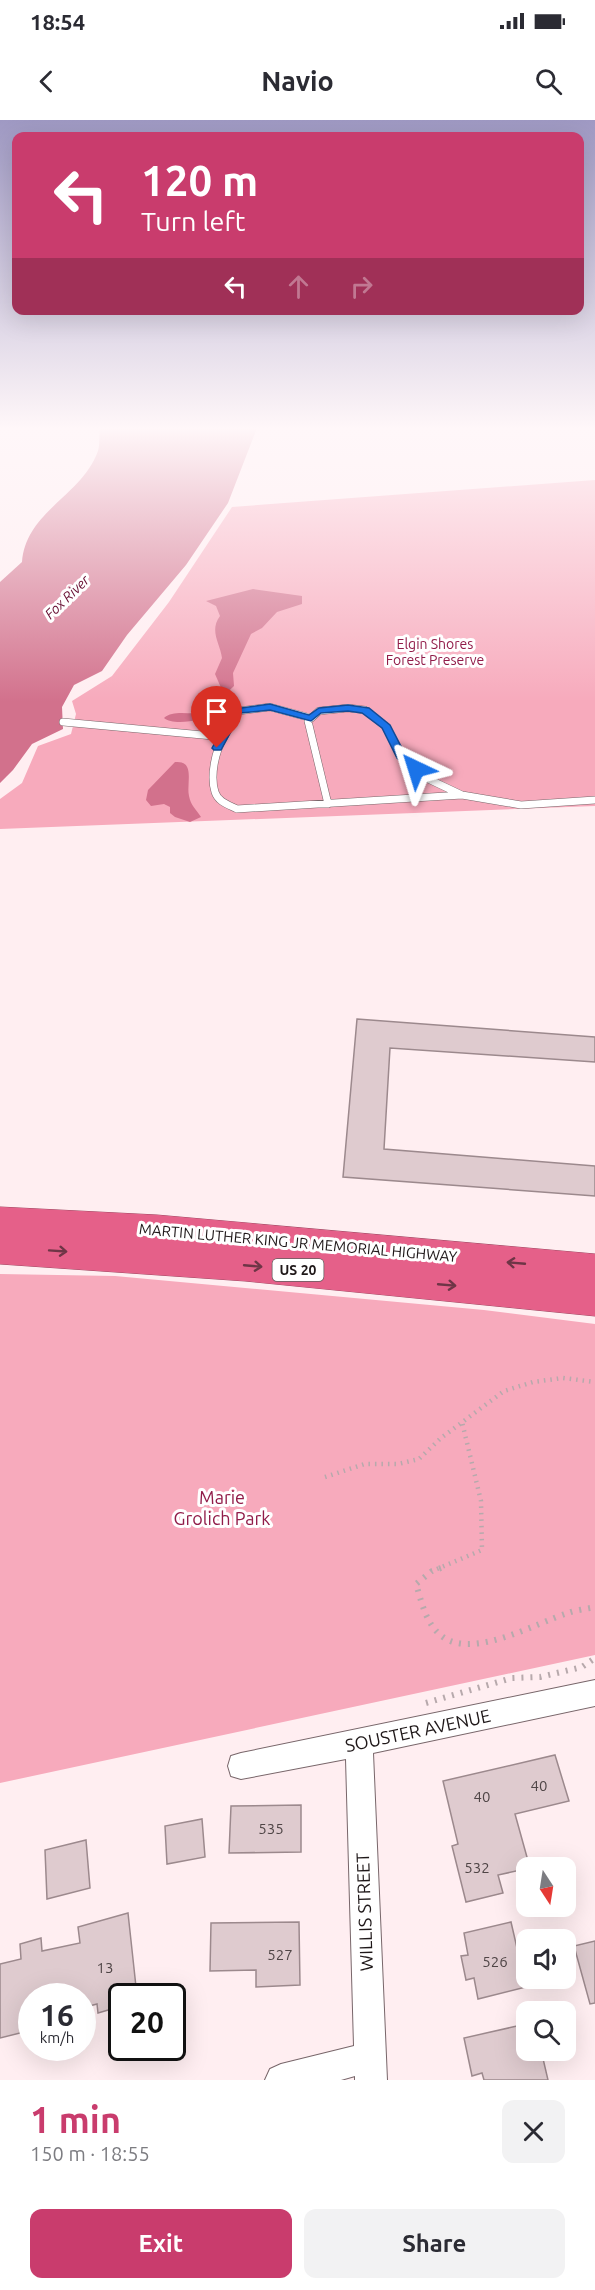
<!DOCTYPE html>
<meta charset="utf-8">
<style>
:root{--surface:#fff;--page:#f2f2f3;--text:#2b2b33;--muted:#7c7c81;--accent:#c93c6d}
body{margin:0;font-family:Ubuntu,sans-serif;background:var(--page);color:var(--text);height:100vh;display:flex;flex-direction:column;font-size:22px;white-space:nowrap}
*{box-sizing:border-box;margin:0}
p{font-size:20px;color:var(--muted)}
.icon{flex:none;width:33px;height:33px;fill:none;stroke:currentColor;stroke-width:2;stroke-linecap:round;stroke-linejoin:round}
.map{position:relative;height:1960px;overflow:hidden}
.sheet{display:flex;flex-direction:column;background:var(--surface);flex:1}
.sheet>*{flex:none}
.hud{position:absolute;left:12px;top:12px;width:572px;height:183px;border-radius:12px;box-shadow:0 6px 24px #0002;background:#c93c6d;color:#fff;overflow:hidden}
.needle{width:39px;rotate:168deg}
.controls{position:absolute;left:516px;top:1737px;display:grid;gap:12px}
.controls a{display:grid;place-items:center;width:60px;height:60px;border-radius:12px;background:var(--surface);box-shadow:0 6px 24px #0002;font-size:30px}
.speed{position:absolute;left:18px;top:1863px;display:flex;gap:12px;font-size:30px;font-weight:700;text-align:center}
.speed>*{display:grid;place-content:center;width:78px;height:78px;border-radius:50%;background:var(--surface);box-shadow:0 6px 24px #0002;line-height:1}
.speed small{font-size:15px;font-weight:400}
.speed .limit{border:3px solid #111;border-radius:9px;background:#fff;color:#111}
.pin{position:absolute;display:grid;place-items:center;width:51px;height:51px;color:#fff;margin:-62px -26px;border-radius:50% 50% 50% 0;rotate:-45deg;box-shadow:0 0 6px #0007}
.pin .icon{rotate:45deg}
.me{position:absolute;width:66px;margin:-33px;rotate:319deg;stroke-linejoin:round;filter:drop-shadow(0 0 4px #0008)}
.turn{display:flex;align-items:center;gap:21px;height:126px;padding:0 30px;font-size:27px}
.turn .icon{width:78px;height:78px;stroke-width:2.5}
.turn b{display:block;font-size:42px;line-height:51px}
.lanes{display:flex;align-items:center;height:57px;padding:0 30px;background:#0003;justify-content:center;gap:30px;direction:ltr}
.lanes .off{opacity:.35}
.round{display:grid;place-items:center;flex:none;width:63px;height:63px;border-radius:12px;background:var(--page)}
.overview{display:flex;align-items:center;justify-content:space-between;height:102px;padding:0 30px}
h1{font-size:36px;font-weight:600;line-height:45px;color:var(--accent)}
.cta{display:flex;gap:12px;margin-top:auto;padding:12px 30px}
.cta a{flex:1;height:69px;border-radius:12px;background:var(--accent);color:#fff;font-size:24px;font-weight:600;line-height:69px;text-align:center}
.cta a+a{background:var(--page);color:var(--text)}
.status{display:flex;justify-content:space-between;align-items:center;height:42px;padding:0 30px;background:var(--surface);direction:ltr}
.status svg{height:16px;fill:currentColor}
header{display:flex;justify-content:space-between;align-items:center;height:78px;padding:0 30px;background:var(--surface);font-size:27px;font-weight:600}
.map>svg:first-child{display:block}
.green{fill:#f7aabc}
.water{fill:#d2718c}
.building{fill:#dfcbcf;stroke:#9c898d;stroke-width:1.5}
.lines{fill:none;stroke-linecap:round;stroke-linejoin:round}
.service-casing{stroke:#78666a;stroke-width:8}
.minor-casing{stroke:#78666a;stroke-width:2}
.motorway-casing{stroke:#a04762;stroke-width:1}
.path-far1{stroke:#b7a9ac;stroke-width:4.5;stroke-dasharray:1.5 5;stroke-linecap:butt}
.path{stroke:#b7a9ac;stroke-width:6;stroke-dasharray:2 7;stroke-linecap:butt}
.service{stroke:#fff;stroke-width:7}
.minor{fill:#fff;fill-rule:evenodd}
.motorway{fill:#e56089;fill-rule:evenodd}
.oneway{stroke:#6e3546}
.route{fill:#1a73e8;stroke:#114b97;stroke-width:1.5}
.labels{text-anchor:middle;stroke-width:6;stroke-linejoin:round;paint-order:stroke}
.far-water-label{font-size:14px;font-style:italic;fill:#650b2f;stroke:#fff}
.far-park-label{font-size:14px;fill:#911c49;stroke:#fff}
.shield{fill:#fff;stroke:#625d5e;stroke-width:1.5}
.shield-label{font-size:14px;font-weight:bold;fill:#1f1819}
.street-label{font-size:15px;fill:#1f1819;stroke:#fff}
.near-number-label{font-size:15px;fill:#4f4546}
.near-park-label{font-size:18px;fill:#911c49;stroke:#fff}
.near-street-label{font-size:18px;fill:#1f1819;stroke:#fff}
</style>
<div class="status"><b>18:54</b><svg viewBox="0 0 49 12"><path d="M0 12V9h3v3zM5 12V6h3v6zM10 12V3h3v9zM15 12V0h3v12zM26 1h20v11H26zM47 4h2v5h-2z"/></svg></div>
<header><svg class="icon" aria-label="back" viewBox="0 0 24 24"><path d="M15 5l-7 7 7 7"/></svg>Navio<svg class="icon" aria-label="search" viewBox="0 0 24 24"><circle cx="10" cy="10" r="6"/><path d="M15 15l6 6"/></svg></header>
<div class="map">
<svg width="595" height="1960" viewBox="0 0 595 1960">
<rect width="100%" height="100%" fill="#ffeef1"/>
<!-- green -->
<path class="green" d="M595,360V686L0,709V679L22,663L38,626L71,614L76,594L72,581L112,556L169,482L232,387Z
M0,1154L115,1156L484,1190L595,1204V1535L0,1663Z"/>
<!-- water -->
<path class="water" d="M100,308H257L228,383L186,445L127,515L102,551L74,565L62,587L63,609L32,624L13,650L0,663V462L22,442C26,391 82,376 98,331C100,325 99,315 100,308Z
M253,469L302,476V484L277,492L262,508L251,514L233,553L234,566C224,575 221,584 213,592C205,601 173,606 164,598C174,589 192,596 206,592L222,570L215,554L222,538C220,523 209,511 220,496L216,486L206,481Z
M175,642C196,640 186,664 189,676C191,686 196,689 201,697L190,702L175,697L170,693V687L164,684L151,686L146,680L148,670Z"/>
<!-- building -->
<path class="building" d="M357,899L595,917V942L390,928L384,1029L595,1046V1076L343,1057Z
M555,1635L569,1681L515,1694L530,1748L498,1755L503,1773L466,1782L452,1726L458,1724L443,1661Z
M301,1685V1732L229,1733L231,1686Z
M202,1699L205,1737L167,1744L165,1706Z
M86,1720L90,1768L47,1779L45,1730Z
M128,1793L137,1876H122V1886L98,1893L97,1884L82,1888V1876H32V1910L0,1918V1844L21,1839L20,1824L41,1818L42,1831L80,1823L78,1807Z
M299,1802L300,1865L256,1867V1850L210,1851L211,1803Z
M511,1802L526,1867L478,1879L474,1858L466,1860L461,1836L468,1835L464,1813Z
M595,1821V1883L590,1884L574,1826Z
M526,1904V1930H541L548,1960H484L482,1953L472,1956L464,1918Z"/>
<g class="lines">
<defs>
<path id="service" d="M63,602L224,617C215,631 210,656 215,672C218,682 229,685 237,689L462,675
M224,617L238,591L270,587L311,598
M328,684L308,601L319,591L348,588L365,590L386,607L401,636L424,657L462,675L521,685L595,680"/>
<path id="minor" d="M595,1560V1586L373,1633L387,1960H355V1956L341,1960H265L270,1949L281,1944L354,1926L346,1639L241,1659L231,1656L228,1646L231,1636L241,1633Z"/>
<path id="motorway" d="M0,1087L157,1095L595,1134V1196L245,1161L0,1144Z"/>
</defs>
<!-- service casing -->
<use href="#service" class="service-casing"/>
<!-- minor casing -->
<use href="#minor" class="minor-casing"/>
<!-- motorway casing -->
<use href="#motorway" class="motorway-casing"/>
<!-- path-far1 -->
<path class="path-far1" d="M325,1357L365,1344H398L419,1339L441,1318L504,1271L533,1262L563,1258L595,1262
M437,1449L482,1430L481,1381L462,1302"/>
<!-- path -->
<path class="path" d="M441,1448L432,1451L416,1464C422,1483 426,1505 443,1517C474,1539 536,1503 568,1493C576,1490 586,1489 595,1487
M426,1583L512,1558L540,1557L582,1547L595,1538"/>
<!-- service -->
<use href="#service" class="service"/>
<!-- minor -->
<use href="#minor" class="minor"/>
<!-- motorway -->
<use href="#motorway" class="motorway"/>
</g>
<!-- one-way arrows -->
<defs><path id="oneway-shaft" d="M-6 0H5M1.5-3L5.5 0L1.5 3" fill="none" stroke-width="1.6" stroke-linecap="round" stroke-linejoin="round" transform="scale(1.5)"/></defs>
<g class="oneway">
<use href="#oneway-shaft" transform="translate(58 1131) rotate(4)"/>
<use href="#oneway-shaft" transform="translate(516 1143) rotate(-175)"/>
<use href="#oneway-shaft" transform="translate(253 1146) rotate(5)"/>
<use href="#oneway-shaft" transform="translate(447 1165) rotate(5)"/>
</g>
<!-- sky -->
<linearGradient id="sky" x2="0" y2="1"><stop stop-color="#9f99c3"/><stop offset="0.53" stop-color="#fff7f9"/><stop offset="1" stop-color="#fff7f9" stop-opacity="0"/></linearGradient>
<rect width="595" height="582" fill="url(#sky)"/>
<!-- route -->
<path class="route" d="M270,584L309,595L319,588L348,585L369,588L390,605L405,634L421,649L412,652L397,638L382,608L362,593L348,591L321,593L311,601L270,590L241,593L221,630H214L212,628L234,589Z"/>
<g class="labels">
<!-- far-water labels -->
<g class="far-water-label">
<text transform="translate(67 477) rotate(-44)" y="5">Fox River</text>
</g>
<!-- far-park labels -->
<g class="far-park-label">
<text x="435" y="529">Elgin Shores<tspan x="435" dy="16">Forest Preserve</tspan></text>
</g>
<!-- shield labels -->
<rect class="shield" x="272.5" y="1139" width="51" height="22" rx="4.5"/>
<g class="shield-label">
<text x="298" y="1155">US 20</text>
</g>
<!-- street labels -->
<g class="street-label">
<text transform="translate(298 1123) rotate(5)" y="5">MARTIN LUTHER KING JR MEMORIAL HIGHWAY</text>
</g>
<!-- near-number labels -->
<g class="near-number-label">
<text x="539" y="1671">40</text>
<text x="482" y="1682">40</text>
<text x="271" y="1714">535</text>
<text x="477" y="1753">532</text>
<text x="280" y="1840">527</text>
<text x="495" y="1847">526</text>
<text x="105" y="1853">13</text>
</g>
<!-- near-park labels -->
<g class="near-park-label">
<text x="222" y="1384">Marie<tspan x="222" dy="21">Grolich Park</tspan></text>
</g>
<!-- near-street labels -->
<g class="near-street-label">
<text transform="translate(418 1611) rotate(-12)" y="6">SOUSTER AVENUE</text>
<text transform="translate(365 1792) rotate(-92)" y="6">WILLIS STREET</text>
</g>
</g>
</svg>
<div class="controls">
<a><svg class="needle" viewBox="-14 -14 28 28"><path d="M0-13l5 13h-10z" fill="#e53935"/><path d="M0 13l5-13h-10z" fill="#7c7c81"/></svg></a>
<a><svg class="icon" aria-label="sound" viewBox="0 0 24 24"><path d="M4 9h4l5-4v14l-5-4H4zM17 9q2 3 0 6"/></svg></a>
<a><svg class="icon" aria-label="search" viewBox="0 0 24 24"><circle cx="10" cy="10" r="6"/><path d="M15 15l6 6"/></svg></a>
</div>
<div class="speed"><div>16<small>km/h</small></div><div class="limit">20</div></div>
<div class="pin" style="left:217px;top:628px;background:#d93025"><svg class="icon" aria-label="arrive" viewBox="0 0 24 24"><path d="M6 21V4h12l-3 4 3 4H6"/></svg></div>
<svg class="me" style="left:416px;top:649px" viewBox="-20 -20 40 40"><path d="M0-17L14 15 0 8-14 15z" fill="#1a73e8" stroke="#fff" stroke-width="4"/></svg>
<div class="hud">
<div class="turn"><svg class="icon" aria-label="left" viewBox="0 0 24 24"><path d="M17 20v-9H6M10 6l-5 5 5 5"/></svg><div><b>120 m</b>Turn left</div></div>
<div class="lanes"><svg class="icon" aria-label="left" viewBox="0 0 24 24"><path d="M17 20v-9H6M10 6l-5 5 5 5"/></svg><svg class="icon off" aria-label="ahead" viewBox="0 0 24 24"><path d="M12 20V5M6 11l6-6 6 6"/></svg><svg class="icon off" aria-label="right" viewBox="0 0 24 24"><path d="M7 20v-9h11M14 6l5 5-5 5"/></svg></div>
</div>
</div>
<section class="sheet">
<div class="overview"><div><h1>1 min</h1><p>150 m · 18:55</p></div><a class="round"><svg class="icon" aria-label="close" viewBox="0 0 24 24"><path d="M6 6l12 12M18 6L6 18"/></svg></a></div>
<div class="cta"><a>Exit</a><a>Share</a></div>
</section>
